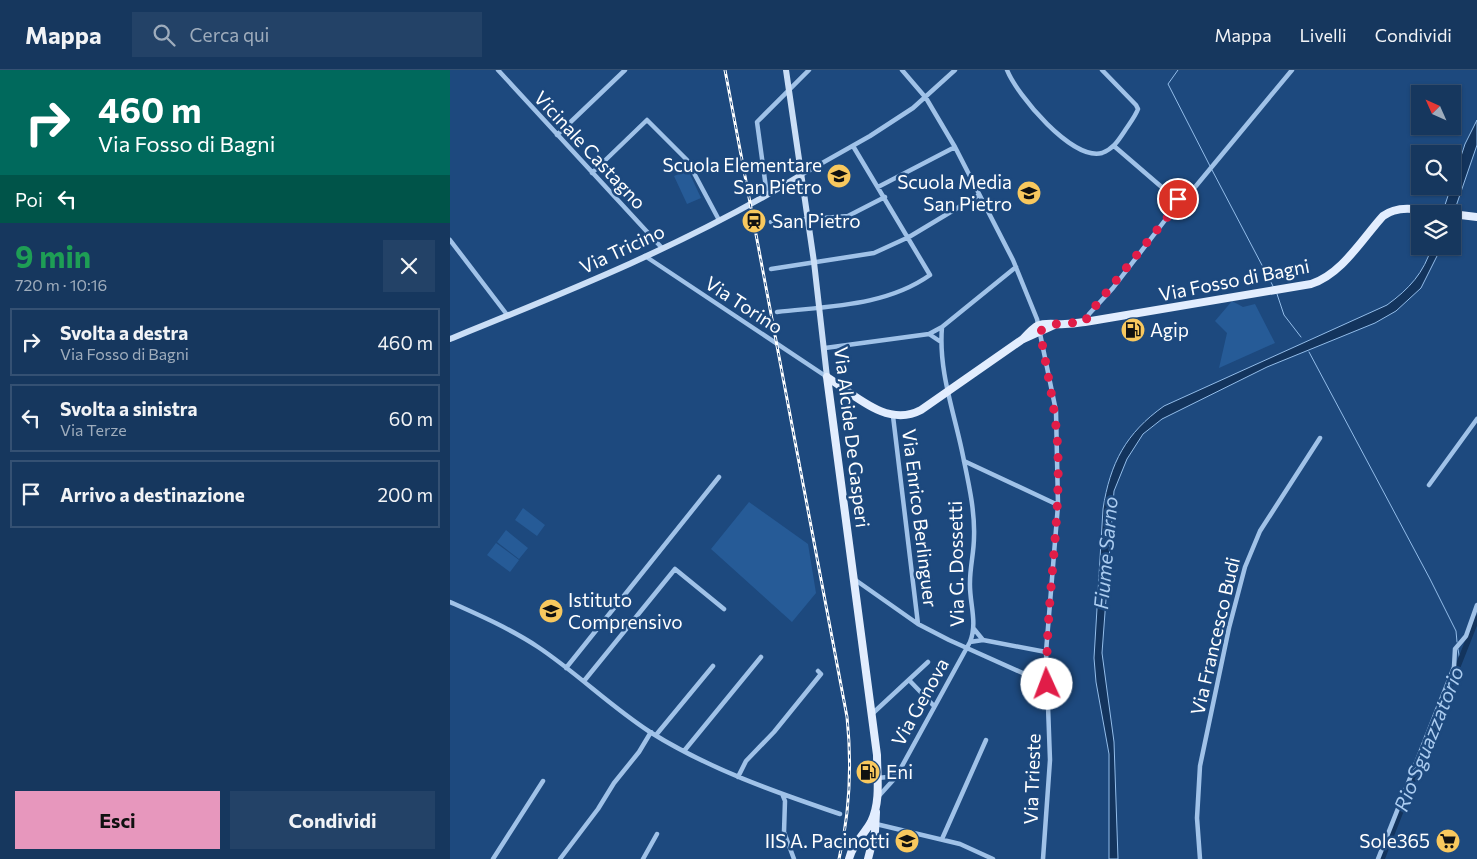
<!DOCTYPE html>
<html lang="it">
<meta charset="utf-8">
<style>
:root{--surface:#16375e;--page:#234267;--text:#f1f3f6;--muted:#9eacbc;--line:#355173;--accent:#e797bd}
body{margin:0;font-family:Commissioner,sans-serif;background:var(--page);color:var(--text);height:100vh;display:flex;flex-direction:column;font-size:19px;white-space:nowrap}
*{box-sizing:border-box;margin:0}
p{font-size:16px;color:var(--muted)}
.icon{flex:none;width:28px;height:28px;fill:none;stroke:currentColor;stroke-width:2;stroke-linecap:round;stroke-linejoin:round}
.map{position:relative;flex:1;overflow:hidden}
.sheet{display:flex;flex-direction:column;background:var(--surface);width:450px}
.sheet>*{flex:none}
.guide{background:#00695c;color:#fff;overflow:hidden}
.needle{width:32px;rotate:315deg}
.tools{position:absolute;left:961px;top:15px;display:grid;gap:10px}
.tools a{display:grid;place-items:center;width:50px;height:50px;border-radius:0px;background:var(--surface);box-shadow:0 1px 4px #0004,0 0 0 1px var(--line);font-size:25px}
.pin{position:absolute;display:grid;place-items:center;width:42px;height:42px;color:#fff;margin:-21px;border:2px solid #fff;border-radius:50%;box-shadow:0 1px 5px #0007}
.me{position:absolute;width:55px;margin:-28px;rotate:358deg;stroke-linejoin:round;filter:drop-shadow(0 0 4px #0008)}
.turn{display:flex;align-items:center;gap:18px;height:105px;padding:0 15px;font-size:22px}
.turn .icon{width:65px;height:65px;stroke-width:2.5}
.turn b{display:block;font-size:35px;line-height:42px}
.then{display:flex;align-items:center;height:48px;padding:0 15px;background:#0003;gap:10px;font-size:19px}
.round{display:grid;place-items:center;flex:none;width:52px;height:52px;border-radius:0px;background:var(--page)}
.overview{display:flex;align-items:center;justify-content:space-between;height:85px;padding:0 15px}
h1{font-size:30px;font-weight:700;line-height:38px;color:#1e9e55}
.button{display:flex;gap:10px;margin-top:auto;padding:10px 15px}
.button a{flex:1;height:58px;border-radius:0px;background:var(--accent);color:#111;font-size:20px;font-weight:700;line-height:58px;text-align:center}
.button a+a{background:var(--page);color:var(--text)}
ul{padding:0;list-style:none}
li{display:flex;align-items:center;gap:15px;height:68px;margin:0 10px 8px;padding:0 5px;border:2px solid var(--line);border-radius:0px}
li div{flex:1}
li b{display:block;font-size:19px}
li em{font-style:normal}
header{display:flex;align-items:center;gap:30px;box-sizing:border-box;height:70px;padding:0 25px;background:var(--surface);border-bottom:1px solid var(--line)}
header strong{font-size:24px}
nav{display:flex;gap:28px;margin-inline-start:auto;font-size:18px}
.search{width:350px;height:45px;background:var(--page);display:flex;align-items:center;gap:12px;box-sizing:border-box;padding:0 18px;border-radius:0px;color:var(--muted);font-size:19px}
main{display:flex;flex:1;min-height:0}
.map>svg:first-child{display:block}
.green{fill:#265b97}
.water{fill:#13345d;stroke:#93bdea}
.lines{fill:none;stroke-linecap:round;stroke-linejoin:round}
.stream{stroke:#93bdea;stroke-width:1}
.canal{stroke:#13345d;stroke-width:5.5}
.street{stroke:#a0c2e8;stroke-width:4.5}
.secondary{stroke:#cadef6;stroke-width:6}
.primary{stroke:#e2edfe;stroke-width:8}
.rail-casing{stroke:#fff;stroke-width:3}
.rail{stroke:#1d497e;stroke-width:1;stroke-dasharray:4;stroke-linecap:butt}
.route{stroke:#e11d48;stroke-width:9;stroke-dasharray:0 16.2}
.labels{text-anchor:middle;stroke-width:5;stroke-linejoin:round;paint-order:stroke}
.street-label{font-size:19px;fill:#fff;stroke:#1d497e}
.poi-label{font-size:19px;fill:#fff;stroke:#1d497e;text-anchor:end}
.water-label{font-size:20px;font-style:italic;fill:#abccf0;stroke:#1d497e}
</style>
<header>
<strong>Mappa</strong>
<div class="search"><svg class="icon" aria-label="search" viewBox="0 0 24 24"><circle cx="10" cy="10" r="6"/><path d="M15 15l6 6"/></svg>Cerca qui</div>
<nav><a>Mappa</a><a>Livelli</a><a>Condividi</a></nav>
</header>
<main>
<section class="sheet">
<div class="guide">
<div class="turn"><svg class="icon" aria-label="right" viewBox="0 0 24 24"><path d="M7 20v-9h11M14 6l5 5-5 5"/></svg><div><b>460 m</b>Via Fosso di Bagni</div></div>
<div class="then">Poi<svg class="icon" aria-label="left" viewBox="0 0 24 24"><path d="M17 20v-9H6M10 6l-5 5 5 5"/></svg></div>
</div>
<div class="overview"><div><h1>9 min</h1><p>720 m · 10:16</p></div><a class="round"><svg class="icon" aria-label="close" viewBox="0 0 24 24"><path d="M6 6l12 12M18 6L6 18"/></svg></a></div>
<ul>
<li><svg class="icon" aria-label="right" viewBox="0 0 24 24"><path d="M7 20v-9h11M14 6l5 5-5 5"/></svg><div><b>Svolta a destra</b><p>Via Fosso di Bagni</p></div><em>460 m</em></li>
<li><svg class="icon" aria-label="left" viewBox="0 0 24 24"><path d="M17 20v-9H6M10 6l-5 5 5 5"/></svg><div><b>Svolta a sinistra</b><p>Via Terze</p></div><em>60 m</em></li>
<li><svg class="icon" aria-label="arrive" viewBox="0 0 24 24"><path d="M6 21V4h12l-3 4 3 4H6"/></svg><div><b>Arrivo a destinazione</b></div><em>200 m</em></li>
</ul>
<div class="button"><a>Esci</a><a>Condividi</a></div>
</section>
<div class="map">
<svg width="1027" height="789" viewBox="0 0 1027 789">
<rect width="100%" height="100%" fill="#1d497e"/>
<!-- green -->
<path class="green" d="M238,100L251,128L237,134L224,106Z
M782,231L793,237L805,234L825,273L769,298L777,263L765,251Z
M299,432L358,474L366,523L342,552L261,479Z
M73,438L95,455L87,466L65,450Z
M56,460L78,478L69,489L47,472Z
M46,473L69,490L60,502L37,485Z"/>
<!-- water -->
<path class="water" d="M1027,50V75L1003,145L992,144L1015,74Z
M982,176H992L971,218L946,241L925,253L817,297L712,349L693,364L677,389L664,421L652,583L664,672L668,789H659V684L646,612L644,588L653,439C660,393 676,363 714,336L937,235C959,219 974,203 982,176Z"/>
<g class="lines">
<!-- stream -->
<path class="stream" d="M728,0L718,14L760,96
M762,100L824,218
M827,224L834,245L851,267
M859,282L980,509L1006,561L1007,572
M1008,579L1010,591"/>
<!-- canal -->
<path class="canal" d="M932,789L1027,548"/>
<!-- street -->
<path class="street" d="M48,0L212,178
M452,0L476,28L505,77L563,190L587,249L606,341L608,435L596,582L600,690L593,789
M557,0C567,25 622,91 652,83C663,79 668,71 674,62C679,54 685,47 688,39L686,35L652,0
M107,65L175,0
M142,103L197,50L237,90L269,150
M351,105L420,66L463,38L505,0
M428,117L505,77
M317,125L307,52L359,0
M729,132L736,128L842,0
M321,152L398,146L435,127
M0,170L58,246
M195,186L377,307
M321,199L424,183L459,167L529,125
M327,242C380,236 436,236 480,205L403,76
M635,252L639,244L663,218L729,132L664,76
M479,264L491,272
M375,278L479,264L492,257L566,197
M443,346L468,554
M514,391L608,435
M979,415L1027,349
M404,509L468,554L499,570L597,614
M0,532C29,545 61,559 88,577C127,603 160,636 200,662C259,699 325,722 390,744
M524,559L533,570
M520,572L533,570L596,582
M116,598L269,407
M459,610L484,636
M134,611L225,499L274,539
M422,644L478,592
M206,665L263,596
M234,681L311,587
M288,707L296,691L324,662L371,604L368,601
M427,708L438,707L446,702
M333,726L335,731L334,762L344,789
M427,728L446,707L520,572C528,552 519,532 520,512C520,497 524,482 524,467C525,442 519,415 514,391C506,347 488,303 492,257
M426,754L510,774L543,789
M492,769L536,670
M43,789L93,711
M110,789L148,739L164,713L189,682L201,662
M193,789L207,764
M750,789L747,748L750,696L779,558L795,497L810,461L870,368
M928,789L1004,597L1005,579L1016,566L1027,535"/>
<!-- secondary -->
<path class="secondary" d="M336,0L364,192L377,307
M0,269C119,221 241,172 351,105"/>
<!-- primary -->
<path class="primary" d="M1002,144L1027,147
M573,269C587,254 588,253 607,254C616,255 626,253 635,252L861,214C892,204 912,169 933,146C951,132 979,142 1000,144
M377,307L427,685C427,706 431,732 421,752C414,765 403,773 399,789
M377,307C405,325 437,358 471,340L573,269L604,255
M418,789L425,762L426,742"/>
<defs>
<path id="rail" d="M275,0L397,647C402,695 400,742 389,789"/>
</defs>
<!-- rail casing -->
<use href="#rail" class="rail-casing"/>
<!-- rail -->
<use href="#rail" class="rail"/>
</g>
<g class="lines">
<!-- route -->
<path class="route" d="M597,614C595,538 610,462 608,386C607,343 597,303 590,261L606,254L635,252L639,244L728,134V129"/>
</g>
<!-- icons -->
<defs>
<symbol id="school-disc" viewBox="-11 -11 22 22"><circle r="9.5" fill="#f8c85e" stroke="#1d497e"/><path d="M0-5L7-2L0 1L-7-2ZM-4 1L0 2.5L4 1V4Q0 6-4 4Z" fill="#111"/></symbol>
<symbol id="station-disc" viewBox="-11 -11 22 22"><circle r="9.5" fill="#f8c85e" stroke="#1d497e"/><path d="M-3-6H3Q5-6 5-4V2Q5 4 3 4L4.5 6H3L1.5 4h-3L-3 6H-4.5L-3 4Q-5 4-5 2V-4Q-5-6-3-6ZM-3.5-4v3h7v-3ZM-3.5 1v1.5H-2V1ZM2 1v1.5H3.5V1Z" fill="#111"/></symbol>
<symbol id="fuel-disc" viewBox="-11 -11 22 22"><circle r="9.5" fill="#f8c85e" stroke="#1d497e"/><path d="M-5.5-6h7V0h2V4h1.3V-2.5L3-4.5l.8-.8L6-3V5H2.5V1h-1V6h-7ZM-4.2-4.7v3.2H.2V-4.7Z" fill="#111"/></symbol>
<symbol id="supermarket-disc" viewBox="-11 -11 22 22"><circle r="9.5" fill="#f8c85e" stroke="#1d497e"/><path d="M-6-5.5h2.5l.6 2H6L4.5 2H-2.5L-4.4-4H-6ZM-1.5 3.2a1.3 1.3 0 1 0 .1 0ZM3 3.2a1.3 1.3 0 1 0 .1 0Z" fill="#111"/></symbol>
</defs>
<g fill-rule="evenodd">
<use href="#school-disc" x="375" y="92" width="28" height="28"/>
<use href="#school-disc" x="565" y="109" width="28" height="28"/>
<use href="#station-disc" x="290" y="137" width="28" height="28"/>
<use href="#fuel-disc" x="669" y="246" width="28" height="28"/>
<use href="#school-disc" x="87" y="527" width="28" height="28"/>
<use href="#fuel-disc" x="404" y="688" width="28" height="28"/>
<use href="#school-disc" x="443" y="757" width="28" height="28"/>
<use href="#supermarket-disc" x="984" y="757" width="28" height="28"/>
</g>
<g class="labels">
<!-- street labels -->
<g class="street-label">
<text transform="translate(140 80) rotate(47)" y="7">Vicinale Castagno</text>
<text transform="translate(172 179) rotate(-25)" y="7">Via Tricino</text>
<text transform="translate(784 210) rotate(-11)" y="7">Via Fosso di Bagni</text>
<text transform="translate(294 235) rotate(33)" y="7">Via Torino</text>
<text transform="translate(402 367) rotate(83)" y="7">Via Alcide De Gasperi</text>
<text transform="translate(470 448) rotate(83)" y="7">Via Enrico Berlinguer</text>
<text transform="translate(506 494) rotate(-91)" y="7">Via G. Dossetti</text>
<text transform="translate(765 566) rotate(-77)" y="7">Via Francesco Budi</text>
<text transform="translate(470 632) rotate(-61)" y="7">Via Genova</text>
<text transform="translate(582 709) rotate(-88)" y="7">Via Trieste</text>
</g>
<!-- poi labels -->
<g class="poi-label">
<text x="372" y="102">Scuola Elementare<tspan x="372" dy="22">San Pietro</tspan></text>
<text x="562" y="119">Scuola Media<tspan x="562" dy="22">San Pietro</tspan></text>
<text x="322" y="158" text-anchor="start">San Pietro</text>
<text x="700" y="267" text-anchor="start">Agip</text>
<text x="118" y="537" text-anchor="start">Istituto<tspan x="118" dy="22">Comprensivo</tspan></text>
<text x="436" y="709" text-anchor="start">Eni</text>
<text x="440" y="778">IIS A. Pacinotti</text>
<text x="980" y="778">Sole365</text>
</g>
<!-- water labels -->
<g class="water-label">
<text transform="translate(656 483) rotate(-85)" y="7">Fiume Sarno</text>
<text transform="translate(979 669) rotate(-68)" y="7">Rio Sguazzatorio</text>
</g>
</g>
</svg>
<div class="tools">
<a><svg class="needle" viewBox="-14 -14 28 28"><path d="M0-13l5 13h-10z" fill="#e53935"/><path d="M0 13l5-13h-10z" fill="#9eacbc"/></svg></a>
<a><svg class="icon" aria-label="search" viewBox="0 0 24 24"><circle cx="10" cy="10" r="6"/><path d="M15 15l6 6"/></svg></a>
<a><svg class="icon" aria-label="layers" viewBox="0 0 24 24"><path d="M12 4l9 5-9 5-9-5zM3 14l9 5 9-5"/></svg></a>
</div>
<div class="pin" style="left:728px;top:129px;background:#d93025"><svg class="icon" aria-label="arrive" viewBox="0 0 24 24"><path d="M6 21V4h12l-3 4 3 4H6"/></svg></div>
<svg class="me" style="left:597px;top:614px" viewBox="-20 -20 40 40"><circle r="19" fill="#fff"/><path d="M0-13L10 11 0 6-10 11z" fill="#e11d48"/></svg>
</div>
</main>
